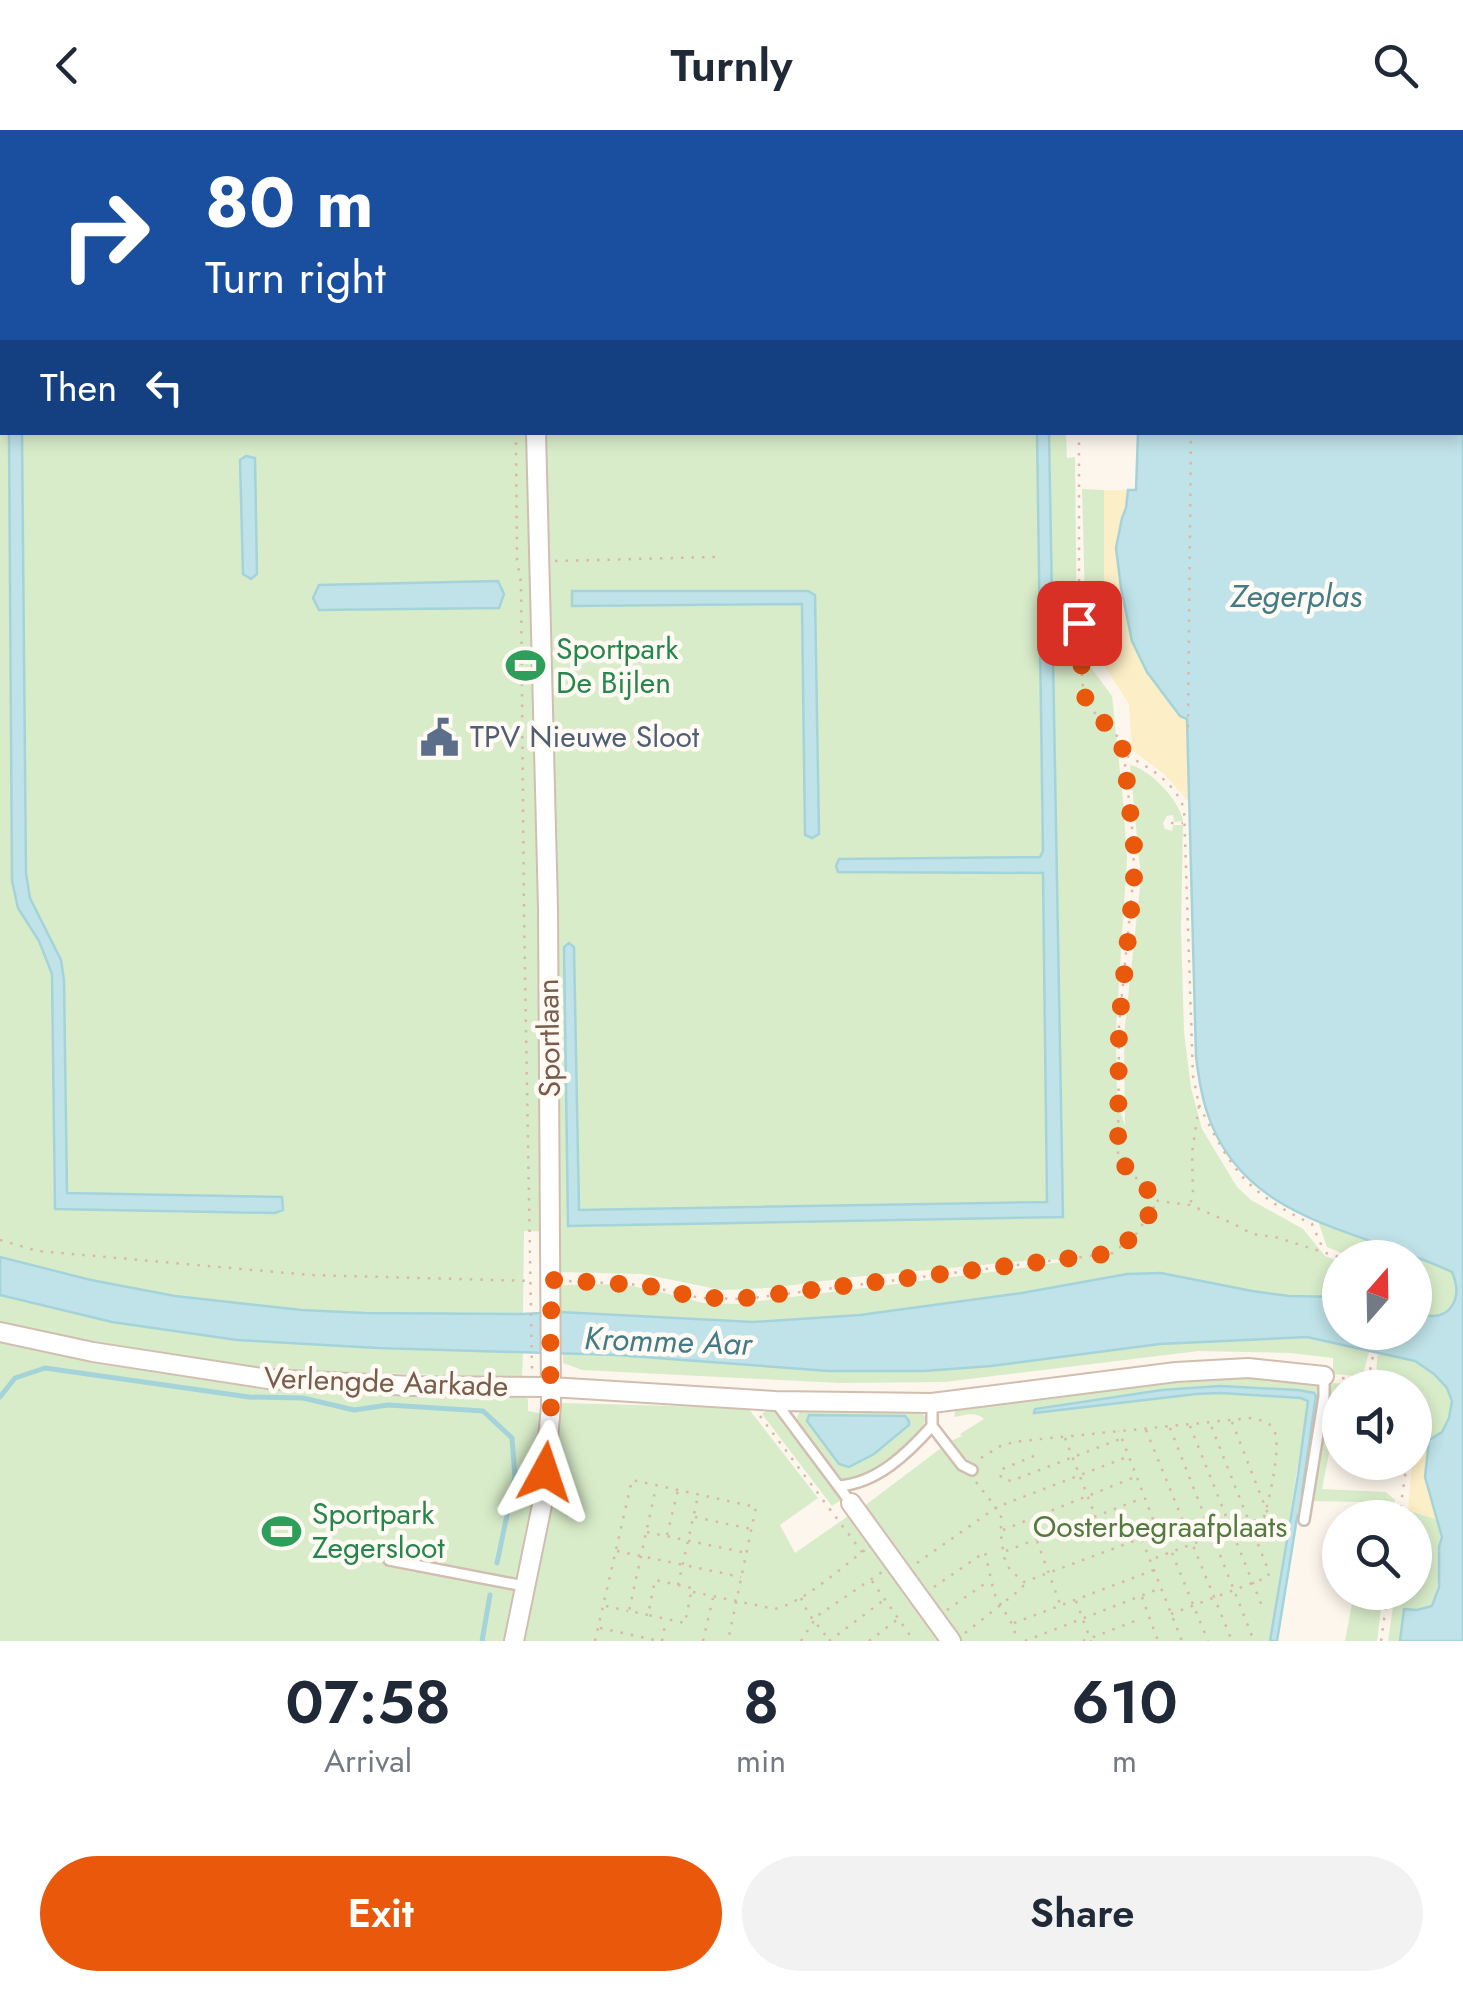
<!DOCTYPE html>
<style>
:root{--surface:#fff;--page:#f2f2f3;--text:#1f2937;--muted:#747a83;--accent:#ea580c}
body{margin:0;font-family:Jost,sans-serif;background:var(--page);color:var(--text);height:100vh;display:flex;flex-direction:column;font-size:38px;white-space:nowrap}
*{box-sizing:border-box;margin:0}
p{font-size:32px;color:var(--muted)}
.icon{flex:none;width:55px;height:55px;fill:none;stroke:currentColor;stroke-width:2;stroke-linecap:round;stroke-linejoin:round}
.map{position:relative;height:1511px;overflow:hidden}
.sheet{display:flex;flex-direction:column;background:var(--surface);flex:1}
.sheet>*{flex:none}
.hud{position:absolute;left:0px;top:0px;width:1465px;height:305px;box-shadow:0 5px 15px #0003;background:#1a4fa0;color:#fff;overflow:hidden}
.needle{width:65px;rotate:20deg}
.tools{position:absolute;left:1322px;top:1110px;display:grid;gap:20px}
.tools a{display:grid;place-items:center;width:110px;height:110px;border-radius:50%;background:var(--surface);box-shadow:0 5px 15px #0003;font-size:50px}
.pin{position:absolute;display:grid;place-items:center;width:85px;height:85px;color:#fff;margin:-42px;border-radius:20px;box-shadow:0 5px 15px #0006}
.me{position:absolute;width:110px;margin:-55px;rotate:5deg;stroke-linejoin:round;filter:drop-shadow(0 0 8px #0008)}
.turn{display:flex;align-items:center;gap:35px;height:210px;padding:0 40px;font-size:45px}
.turn .icon{width:130px;height:130px;stroke-width:2.5}
.turn b{display:block;font-size:70px;line-height:85px}
.then{display:flex;align-items:center;height:95px;padding:0 40px;background:#0003;gap:20px;font-size:38px}
.eta{display:flex;justify-content:space-evenly;align-items:center;height:170px;text-align:center}
.eta b{font-size:60px;font-weight:600;line-height:70px}
.button{display:flex;gap:20px;margin-top:auto;padding:20px 40px}
.button a{flex:1;height:115px;border-radius:60px;background:var(--accent);color:#fff;font-size:40px;font-weight:600;line-height:115px;text-align:center}
.button a+a{background:var(--page);color:var(--text)}
header{display:flex;justify-content:space-between;align-items:center;height:130px;padding:0 40px;background:var(--surface);font-size:45px;font-weight:600}
.map>svg:first-child{display:block}
.green{fill:#d8ecc9}
.sand{fill:#fcefc7}
.water{fill:#bfe3e8;stroke:#a5d3da;stroke-width:2.5}
.lines{fill:none;stroke-linecap:round;stroke-linejoin:round}
.stream{stroke:#a5d3da;stroke-width:5}
.lane-casing{stroke:#d1beb0;stroke-width:14}
.street-casing{stroke:#d1beb0;stroke-width:22}
.path{stroke:#d9b8a5;stroke-width:2.5;stroke-dasharray:2.5 8;stroke-linecap:butt}
.lane{stroke:#fff;stroke-width:9}
.street{stroke:#fff;stroke-width:18}
.route{stroke:#ea580c;stroke-width:18;stroke-dasharray:0 32.4}
.labels{text-anchor:middle;stroke-width:9;stroke-linejoin:round;paint-order:stroke}
.leisure-label{font-size:30px;fill:#27864d;stroke:#fffaf3;text-anchor:start}
.service-label{font-size:30px;fill:#4e5e75;stroke:#fffaf3;text-anchor:start}
.street-label{font-size:30px;fill:#7a5c4d;stroke:#fffaf3}
.park-label{font-size:30px;fill:#537a41;stroke:#fffaf3}
.water-label{font-size:32px;font-style:italic;fill:#437c86;stroke:#fffaf3}
</style>
<header><svg class="icon" aria-label="back" viewBox="0 0 24 24"><path d="M15 5l-7 7 7 7"/></svg>Turnly<svg class="icon" aria-label="search" viewBox="0 0 24 24"><circle cx="10" cy="10" r="6"/><path d="M15 15l6 6"/></svg></header>
<div class="map">
<svg width="1463" height="1511" viewBox="0 0 1463 1511">
<rect width="100%" height="100%" fill="#fdf6ec"/>
<!-- green -->
<path class="green" d="M0,0H503V2H2V302L1066,303L1067,328L1075,327L1077,509L1089,535L1112,566L1123,670L1127,728L1116,900L1117,971L1125,996L1124,905L1141,748L1130,635C1150,639 1180,671 1183,691L1174,692L1173,685L1167,686L1163,693L1165,699L1172,701L1173,695H1183L1181,799L1184,902L1191,958L1202,999L1237,1057L1251,1070L1303,1099L1325,1126L1340,1132V1167L1289,1166L1252,1161L1161,1143L1127,1144L1022,1163L860,1185L753,1192L560,1182L559,1155L621,1154L657,1161L703,1173L737,1174L1008,1140L1079,1129L1034,1130L854,1147L771,1158L721,1160L643,1144L559,1142V1102L524,1101L523,1184C405,1184 288,1184 172,1165C113,1156 57,1142 0,1127Z
M1082,359L1104,360V528L1094,525L1085,473Z
M1318,1091L1434,1134C1442,1138 1450,1140 1455,1147C1463,1161 1456,1183 1439,1187C1435,1188 1428,1186 1423,1185L1415,1191V1128L1352,1127L1327,1117Z
M0,1165L112,1192L523,1223L522,1247L334,1242L422,1260L517,1262L528,1269V1281L559,1287L562,1273L748,1278L818,1368L780,1395L795,1423L851,1384L943,1511H0Z
M1307,1207L1369,1222L1364,1241L1356,1246L1333,1244V1228L1290,1223L1199,1221L944,1252L839,1253L582,1240L563,1233V1222L829,1241H924L991,1236L1160,1214Z
M1378,1224C1394,1227 1412,1228 1425,1237C1434,1242 1443,1251 1448,1260C1456,1275 1448,1303 1431,1309C1426,1310 1420,1309 1415,1308V1258C1384,1257 1372,1259 1378,1224Z
M1247,1245L1316,1252L1320,1255L1321,1263L1316,1273L1314,1264L1298,1260L1195,1257L1034,1280L1196,1264L1221,1263L1301,1268L1308,1271L1270,1511H959L863,1377L949,1312L962,1306L960,1304L984,1289C976,1281 965,1285 954,1287L956,1277L1173,1249Z
M1329,1253L1360,1254L1368,1257L1340,1258V1268L1322,1359L1386,1362L1395,1370L1393,1387H1366L1362,1372L1309,1371Z
M771,1278L841,1370L832,1376L762,1284Z
M801,1279L921,1281L926,1288C919,1313 862,1360 838,1347L799,1296L797,1287Z
M1408,1380L1439,1390C1443,1415 1441,1451 1432,1476L1417,1480L1404,1479L1400,1511H1388L1395,1463L1415,1462V1388L1407,1387Z
M1354,1463H1383L1377,1511H1345Z"/>
<!-- sand -->
<path class="sand" d="M1104,360H1128L1126,378L1122,388L1132,511L1147,542L1180,585L1187,589L1189,672L1163,643L1132,620L1129,574L1105,537L1104,528Z
M1415,1308L1429,1310L1425,1347L1439,1390L1408,1380L1412,1333L1415,1332Z"/>
<!-- water -->
<path class="water" d="M1210,0H1463V1511H1400L1404,1479L1417,1480L1432,1476L1439,1457V1417L1442,1407L1425,1347L1429,1310L1442,1302L1449,1288L1452,1271L1447,1258L1434,1244L1415,1231L1307,1207L1160,1214L991,1236L924,1241H829L616,1225L378,1218L237,1210L112,1192L0,1165V1127L91,1150L175,1166L302,1180L365,1183L523,1184L560,1182L753,1192L860,1185L1022,1163L1127,1144L1161,1143L1252,1161L1289,1166L1340,1167V1202H1415V1191L1423,1185C1452,1191 1463,1167 1452,1142C1359,1098 1241,1093 1206,979C1201,962 1198,944 1196,926L1187,589L1180,586L1147,542L1132,511L1121,458L1116,418L1122,388L1126,378L1128,360H1136L1138,303L1462,302V2H1210Z
M9,303H22L26,743L30,768L61,830L64,850L67,1063L282,1067L283,1080L275,1083L55,1079L52,844L39,811L18,778L12,751Z
M1037,303H1049L1063,1087L568,1096L564,817L569,813L574,817L579,1080L1047,1072L1043,743L838,742L836,736L839,729L1040,727L1043,721Z
M246,326L255,328L257,444L251,449L243,444L240,330Z
M498,451L504,464L499,478L319,480L313,468L319,455Z
M572,461H808L815,465L819,704L812,708L805,705L802,474L572,476Z
M1220,1256L1298,1260L1314,1263L1316,1266L1302,1363L1303,1381L1300,1382L1297,1388L1277,1511H1270L1298,1345L1308,1271L1301,1268L1221,1263L1196,1264L1034,1283L1035,1279L1162,1260Z
M809,1285L905,1286L909,1291V1295L874,1324L849,1337L839,1334L807,1291Z"/>
<g class="lines">
<!-- stream -->
<path class="stream" d="M0,1267L15,1248L45,1238L249,1267L303,1268L354,1280L388,1275L483,1281L512,1308L515,1347L497,1433
M482,1511L490,1465"/>
<defs>
<path id="lane" d="M777,1274L851,1373
M932,1296L962,1335L972,1340
M839,1356C877,1353 907,1324 932,1296V1273
M1304,1390L1324,1267V1246
M389,1430L524,1456"/>
<path id="street" d="M530,0V2
M0,1202L93,1222L268,1249L413,1256L551,1257L775,1271L932,1273L1176,1242L1248,1238L1324,1246
M851,1373L951,1511
M514,1511L542,1375L551,1276L548,778L536,302"/>
</defs>
<!-- lane casing -->
<use href="#lane" class="lane-casing"/>
<!-- street casing -->
<use href="#street" class="street-casing"/>
<!-- path -->
<path class="path" d="M1052,0L1055,2
M1106,2L1108,0
M1125,2L1129,0
M1209,2V0
M518,302L516,314L517,429L521,453L524,784L532,1240
M1079,302V493L1083,560L1088,576L1120,609L1124,625L1134,716L1133,752L1119,894L1118,1023L1124,1035L1158,1071L1190,1075L1234,1094L1252,1104L1275,1107L1342,1128
M555,431L716,427
M1188,597L1191,302
M1127,626C1150,637 1176,654 1184,679L1193,946L1199,975L1192,1023L1193,1065L1190,1074
M1171,693H1183
M1199,975C1231,1039 1245,1062 1312,1094L1323,1119
M0,1110L38,1121L310,1145L531,1151
M569,1151L643,1155L700,1168L745,1169L1113,1123L1136,1104L1158,1071
M1342,1248L1368,1251L1379,1258
M1368,1250L1378,1202
M760,1286L862,1422
M1232,1292L1277,1407
M1190,1296L1264,1481
M1170,1298L1254,1511
M1146,1300L1232,1511
M1065,1308L1095,1385
M1034,1326L1000,1340L1001,1348L1011,1351L1120,1309
M981,1328L1002,1315L1021,1311L1251,1288C1259,1290 1268,1291 1273,1298C1283,1312 1269,1370 1264,1387L1150,1430
M976,1352L1001,1384V1406L1004,1427L1010,1440L1024,1452L1158,1402L1119,1301
M695,1387L751,1399
M1399,1388L1407,1332
M1003,1400L1135,1347
M647,1402L747,1423
M1159,1403L1167,1423
M667,1405L678,1360
M1142,1410L1182,1511
M1037,1411L1060,1474
M617,1421L741,1447
M1006,1421L1143,1368
M1172,1423L1208,1511
M917,1433L997,1377L1127,1327
M872,1451L914,1511
M678,1455L692,1458L685,1493L648,1485L655,1450L678,1455L698,1366
M934,1457L985,1422L994,1463L1012,1494L1018,1511
M693,1462L775,1479C806,1471 839,1439 865,1420
M1142,1467L1158,1511
M801,1468L808,1483L830,1511
M1076,1471L1091,1511
M606,1476L628,1481
M947,1480L990,1450
M1171,1484L1268,1447L1269,1442L1210,1293
M648,1485L629,1481L656,1357
M1014,1493L1154,1440
M600,1498L659,1511
M965,1503L1022,1458L1024,1454
M595,1511L632,1350L756,1377L728,1511
M662,1511L666,1491
M703,1511L713,1468
M801,1511L817,1486L882,1442
M829,1511L884,1470
M869,1511L898,1489
M1025,1511L1161,1458
M1083,1511L1135,1491
M1381,1511L1388,1462"/>
<!-- lane -->
<use href="#lane" class="lane"/>
<!-- street -->
<use href="#street" class="street"/>
</g>
<g class="lines">
<!-- route -->
<path class="route" d="M545,1342L551,1276L550,1230L552,1150L644,1155L700,1168H745L1113,1123L1136,1104L1158,1071L1124,1035L1118,1023L1119,894L1134,752V716L1124,625L1120,609L1088,576L1083,560L1079,493"/>
</g>
<!-- icons -->
<defs>
<symbol id="stadium-bare" viewBox="-9 -9 18 18"><path d="M0-5a6.5 5 0 1 0 0 10a6.5 5 0 1 0 0-10ZM-3.5-1.8h7v3.6h-7Z" fill="#2e9e5b" stroke="#fffaf3" stroke-width="2.5" paint-order="stroke"/></symbol>
<symbol id="civic-bare" viewBox="-9 -9 18 18"><path d="M-.6-6.5H3V-4.5H.6V-3L4-1V1h2V6H-6V1h2V-1L-.6-3ZM-1.2 2.5V6h2.4V2.5Z" fill="#5c6f8a" stroke="#fffaf3" stroke-width="2.5" paint-order="stroke"/></symbol>
</defs>
<g fill-rule="evenodd">
<use href="#stadium-bare" x="498" y="508" width="55" height="55"/>
<use href="#civic-bare" x="412" y="580" width="55" height="55"/>
<use href="#stadium-bare" x="254" y="1374" width="55" height="55"/>
</g>
<g class="labels">
<!-- leisure labels -->
<g class="leisure-label">
<text x="556" y="529">Sportpark<tspan x="556" dy="34">De Bijlen</tspan></text>
<text x="312" y="1394">Sportpark<tspan x="312" dy="34">Zegersloot</tspan></text>
</g>
<!-- service labels -->
<g class="service-label">
<text x="470" y="617">TPV Nieuwe Sloot</text>
</g>
<!-- street labels -->
<g class="street-label">
<text transform="translate(549 908) rotate(-91)" y="10">Sportlaan</text>
<text transform="translate(386 1252) rotate(2)" y="10">Verlengde Aarkade</text>
</g>
<!-- park labels -->
<g class="park-label">
<text x="1160" y="1407">Oosterbegraafplaats</text>
</g>
<!-- water labels -->
<g class="water-label">
<text x="1296" y="477">Zegerplas</text>
<text transform="translate(668 1211) rotate(2)" y="11">Kromme Aar</text>
</g>
</g>
</svg>
<div class="tools">
<a><svg class="needle" viewBox="-14 -14 28 28"><path d="M0-13l5 13h-10z" fill="#e53935"/><path d="M0 13l5-13h-10z" fill="#747a83"/></svg></a>
<a><svg class="icon" aria-label="sound" viewBox="0 0 24 24"><path d="M4 9h4l5-4v14l-5-4H4zM17 9q2 3 0 6"/></svg></a>
<a><svg class="icon" aria-label="search" viewBox="0 0 24 24"><circle cx="10" cy="10" r="6"/><path d="M15 15l6 6"/></svg></a>
</div>
<div class="pin" style="left:1079px;top:493px;background:#d93025"><svg class="icon" aria-label="arrive" viewBox="0 0 24 24"><path d="M6 21V4h12l-3 4 3 4H6"/></svg></div>
<svg class="me" style="left:545px;top:1342px" viewBox="-20 -20 40 40"><path d="M0-17L14 15 0 8-14 15z" fill="#ea580c" stroke="#fff" stroke-width="4"/></svg>
<div class="hud">
<div class="turn"><svg class="icon" aria-label="right" viewBox="0 0 24 24"><path d="M7 20v-9h11M14 6l5 5-5 5"/></svg><div><b>80 m</b>Turn right</div></div>
<div class="then">Then<svg class="icon" aria-label="left" viewBox="0 0 24 24"><path d="M17 20v-9H6M10 6l-5 5 5 5"/></svg></div>
</div>
</div>
<section class="sheet">
<div class="eta">
<div><b>07:58</b><p>Arrival</p></div>
<div><b>8</b><p>min</p></div>
<div><b>610</b><p>m</p></div>
</div>
<div class="button"><a>Exit</a><a>Share</a></div>
</section>
